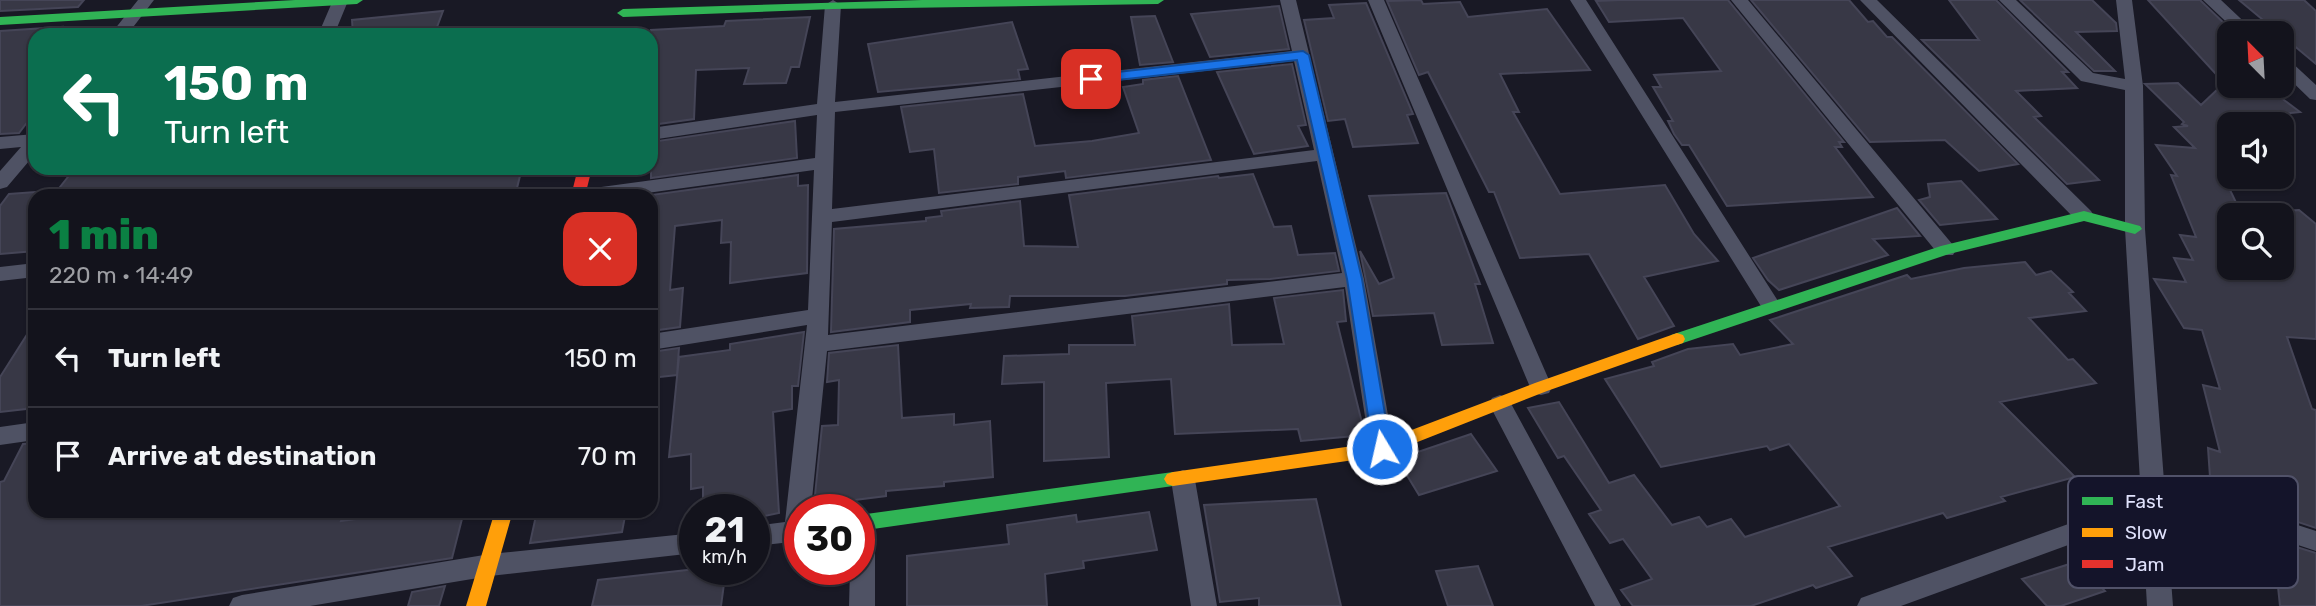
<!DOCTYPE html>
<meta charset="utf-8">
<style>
:root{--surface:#13131c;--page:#1c1c25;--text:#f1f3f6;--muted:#9d9ea3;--line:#32323b;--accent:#0b8043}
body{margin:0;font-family:Rubik,sans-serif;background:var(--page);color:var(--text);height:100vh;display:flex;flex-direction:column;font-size:26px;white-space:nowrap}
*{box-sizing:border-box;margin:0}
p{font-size:23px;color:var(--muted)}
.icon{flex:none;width:38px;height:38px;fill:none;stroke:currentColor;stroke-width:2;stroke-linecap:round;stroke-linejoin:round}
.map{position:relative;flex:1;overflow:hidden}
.side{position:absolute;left:28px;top:189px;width:630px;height:329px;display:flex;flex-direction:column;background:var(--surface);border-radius:21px;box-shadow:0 2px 5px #0004,0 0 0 2px var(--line)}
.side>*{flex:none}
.hud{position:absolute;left:28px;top:28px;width:630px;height:147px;border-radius:21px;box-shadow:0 2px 5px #0004,0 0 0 2px var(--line);background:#0b6e4f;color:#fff;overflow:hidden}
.needle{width:46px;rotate:336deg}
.fabs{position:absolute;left:2217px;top:21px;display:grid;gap:14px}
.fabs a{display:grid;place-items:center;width:77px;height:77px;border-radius:14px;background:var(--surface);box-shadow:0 2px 5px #0004,0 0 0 2px var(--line);font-size:35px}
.speed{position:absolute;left:679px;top:494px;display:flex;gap:14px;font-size:35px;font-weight:700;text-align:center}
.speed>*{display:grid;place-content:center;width:91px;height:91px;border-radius:50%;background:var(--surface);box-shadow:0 2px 5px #0004,0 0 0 2px var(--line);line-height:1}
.speed small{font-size:18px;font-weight:400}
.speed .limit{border:10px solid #d22;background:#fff;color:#111}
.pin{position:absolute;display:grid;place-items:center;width:60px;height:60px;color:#fff;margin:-30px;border-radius:14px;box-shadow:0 4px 10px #0006}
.me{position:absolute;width:77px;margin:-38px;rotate:351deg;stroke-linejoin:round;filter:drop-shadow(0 0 5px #0008)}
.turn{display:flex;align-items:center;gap:24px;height:147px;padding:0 21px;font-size:32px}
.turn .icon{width:91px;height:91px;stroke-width:2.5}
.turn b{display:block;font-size:49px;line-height:60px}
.round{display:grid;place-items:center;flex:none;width:74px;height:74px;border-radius:21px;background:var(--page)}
.summary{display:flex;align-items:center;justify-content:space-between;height:119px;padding:0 21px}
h1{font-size:42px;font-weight:800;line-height:52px;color:var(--accent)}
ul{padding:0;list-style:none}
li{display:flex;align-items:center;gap:21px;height:98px;padding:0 21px;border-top:2px solid var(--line)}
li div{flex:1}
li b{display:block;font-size:26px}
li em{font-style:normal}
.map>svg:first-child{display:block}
.building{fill:#383846;stroke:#454557;stroke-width:2}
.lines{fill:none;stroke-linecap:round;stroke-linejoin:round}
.street{fill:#4f5264;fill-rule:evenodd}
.fast{fill:#30b455;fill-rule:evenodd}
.slow{fill:#ff9f0a;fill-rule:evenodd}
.jam{fill:#e5322d;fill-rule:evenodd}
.route{fill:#1a73e8;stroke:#114b97;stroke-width:2}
.key{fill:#14142a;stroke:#515269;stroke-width:2}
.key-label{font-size:19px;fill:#e0e2fc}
</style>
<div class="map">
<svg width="2316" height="606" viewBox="0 0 2316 606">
<rect width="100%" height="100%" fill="#191925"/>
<!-- building -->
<path class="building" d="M0,0H84L78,7L0,11Z
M1421,0L1423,4L1460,2L1468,17L1547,9L1590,70L1500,74L1519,112H1513L1560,194L1665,185L1694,234L1718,261L1644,277L1674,326L1638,339L1589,254L1520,258L1494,192H1489L1428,72L1419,75L1387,1Z
M1620,0H1728L1844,142H1839L1842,147H1835L1873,197L1727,206L1689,145H1682L1674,134L1668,121H1673L1653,87H1661L1654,75L1721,71L1683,18L1609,22L1596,1Z
M1751,0H1849L1868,22L1873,21L1887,37H1892L2018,164L1979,171L1945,140L1870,142Z
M1949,0H1996L2068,72H2062L2077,88L2016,91L2041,116L2034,117L2099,180L2067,184L1922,40H1979Z
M2020,0H2092L2116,23L2117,31L2076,32L2115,71H2094Z
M2148,0H2200L2230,29V86H2265L2300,112L2230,119V190L2242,215H2230V268H2282V211L2299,210L2316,224V339L2287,337L2312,409L2316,410V528L2283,517L2280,500L2210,477L2208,448L2220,452L2203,385L2220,389L2202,330L2184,328L2154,279L2186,282L2174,258L2193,260L2180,235L2196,237L2171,175L2177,176L2156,145L2195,148L2174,127L2188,126L2182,124L2184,122L2145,84L2178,83L2201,105L2221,86H2227Z
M2239,0H2304L2316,11V64Z
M1366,3L1413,114L1407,115L1418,143L1353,147L1345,119L1328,121L1304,20L1334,18L1329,5Z
M1279,6L1289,49L1210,57L1191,14Z
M443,11L434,35H353L352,20Z
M1155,16L1173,62L1140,65L1131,17Z
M810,17L799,67H791L786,83L744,84L749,68L696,70L694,119L651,125V30L724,26L726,21Z
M1012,22L1028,69L1018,70L1020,79L878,92L868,44Z
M62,27L56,35H35V112L19,133L0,134V31Z
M1292,64L1306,125L1298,126L1308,146L1254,154L1217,72Z
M1178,76L1211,160L1066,178L1065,171L1018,177V184L939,193L934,149L910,152L901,107L1023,94L1035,146L1092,141L1139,133L1123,87L1143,84V80Z
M795,121L797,158L651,178V142Z
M75,168H522L517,188L453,196H53Z
M1253,174L1274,227L1291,226L1298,255L1335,253L1339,271L1270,279L1227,280V284L1125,296H1010L1009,307L970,308L971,304L910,310V322L831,332L834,229L926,221V218L942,216L941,211L1020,201L1024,246L1078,247L1069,195L1218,176L1219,178Z
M798,175V186L808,185L807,273L730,283L731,242L721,243L722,220L675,226L670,290L683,288L680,327L651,331V195Z
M1961,181L1997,219L1940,225L1919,200L1930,197L1928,184Z
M35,192V251L0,254V206L9,194Z
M1446,193L1480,284H1475L1493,343L1442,345L1434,313L1373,316L1360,251L1379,284L1394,278L1369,196Z
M1897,208L1920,236L1873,239L1888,255L1779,290L1768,280L1753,258Z
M2025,262L2036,275L2051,271L2073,292L2069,293L2086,311L2029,318L2068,360L2073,359L2096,383L2000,402L2075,477L2001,497L2005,501L1947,518L1943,513L1828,547L1852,576L1816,588L1813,585L1751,606H1633L1621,590L1652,579L1623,539L1610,543L1589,514L1601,510L1564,456L1558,458L1528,408L1559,402L1609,483L1634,475L1672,525L1699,517L1707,527L1731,519L1745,537L1840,506L1789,444L1770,450L1767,446L1661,467L1605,379L1654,366L1652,362L1688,349L1733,344L1740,355L1793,344L1770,320L1907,275L1911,279L1964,268Z
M1343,290L1346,321L1337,322L1365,435L1301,441L1298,429L1175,434L1171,379L1106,383L1109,457L1044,461V382L1002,384L1004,356L1069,354V345H1135L1132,316L1229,304L1232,345L1284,344L1274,298Z
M35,322V394L26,409L0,412V377Z
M804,332L798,386H792V409L773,412L779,513L754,518V509H703V487L691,489V454L669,457L679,357L730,350V344Z
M898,345L902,418L954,414V425L990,421L993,477L944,482V486L886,491V496L814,505L822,426L838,425L839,380L827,382L829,353Z
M679,348L677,375L651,378V352Z
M1471,434L1497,471L1419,495L1397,459Z
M35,443V511H345L341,521L415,511H464L452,558L141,606H0V482L4,481L23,444Z
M1316,499L1341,606H1259V598L1220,602L1204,505Z
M537,511H626L622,532L530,543Z
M1149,512L1157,550L1083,561L1084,568L1045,574L1047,606H907V556L1009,544L1007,525L1076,515L1077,522Z
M2287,544L2316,553V606H2280L2274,548L2288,552Z
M2076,562L2105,591L2061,606H2047L2022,579Z
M1478,566L1493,606H1448L1436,571Z
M696,569H726L721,606H592L598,580Z
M445,586L439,606H408L412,592Z"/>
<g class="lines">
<!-- street -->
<path class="street" d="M138,0H154L127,35H110Z
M333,0L348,1L334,35H318Z
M833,0L841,5L835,102L1292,51L1280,0H1296L1364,279L1394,449L1390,456L1382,458L1374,456L1370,449L1345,287L827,351L811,509H800V541L754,546V526L785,522L807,325L651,350V334L808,310L814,170L625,196H569L572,192L579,190L815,158L817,115L651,140V128L817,104L825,5ZM1294,61L1314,150L832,209L835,112ZM1317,161L1342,273L828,335L832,222Z
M1368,0H1384L1552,387L1549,393L1541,395L1533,393L1530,387Z
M1570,0H1586L1778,301L1782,306L1778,311L1771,313L1764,311Z
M1731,0H1748L1953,245L1956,250L1953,255H1939Z
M1860,0H1877L2091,211L2094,216L2091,221H2077Z
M1999,0H2016L2093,73L2125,79L2116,0H2132L2143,86L2145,229L2164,481L2316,531V551L2165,501L2173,606H2147L2142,518L1901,606H1857L1861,598L2141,498L2125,229V90L2081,81Z
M2203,0H2221L2256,33H2238Z
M618,28L624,29L625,35H572L580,30Z
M2282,58L2288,59L2316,85V100L2310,99L2282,72Z
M35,134V154L7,187L0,189V171L21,147L0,149V137Z
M35,263V277L0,281V267Z
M1500,395L1508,398L1621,606H1595L1489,404L1492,398Z
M35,422V440L0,445V427Z
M1183,470L1191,473L1195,480L1217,606H1191L1171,480L1175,473Z
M863,513L872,516L875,523V606H849L850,569H859V514Z
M695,533V553L490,576L310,606H229L233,598L242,595L490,554Z"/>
<!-- fast -->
<path class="fast" d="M295,0H363L357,4L0,25V17Z
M922,0H1164L1158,4L833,9L623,17L617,13L623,9Z
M2084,211L2140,226L2142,229L2135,234L2084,221L1949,254L1677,345L1671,343L1669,339L1671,335L1941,246Z
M1173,472L1179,474L1182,479L1179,484L1173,486L859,531V515Z"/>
<!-- slow -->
<path class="slow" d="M1677,333L1683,335L1685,339L1683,343L1547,391L1382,456L1173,486L1167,484L1164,479L1167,474L1173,472L1380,442L1535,383Z
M495,511H513L486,606H466Z"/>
<!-- jam -->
<path class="jam" d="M578,168H592L585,196H571Z"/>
</g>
<!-- route -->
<path class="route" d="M1303,51L1309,55L1362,279L1391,449L1388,454H1376L1373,449L1347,279L1297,60L1091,83L1084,79L1091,75Z"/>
<!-- legend -->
<rect x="2068" y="476" width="230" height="112" rx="10" class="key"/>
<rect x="2082" y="497" width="31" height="8" fill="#30b455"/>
<rect x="2082" y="528" width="31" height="9" fill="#ff9f0a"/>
<rect x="2082" y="560" width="31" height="8" fill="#e5322d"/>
<g class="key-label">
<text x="2125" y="508">Fast</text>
<text x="2125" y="539">Slow</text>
<text x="2125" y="571">Jam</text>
</g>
</svg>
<div class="fabs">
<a><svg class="needle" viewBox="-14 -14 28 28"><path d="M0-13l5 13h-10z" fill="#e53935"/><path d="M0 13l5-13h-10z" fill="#9d9ea3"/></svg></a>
<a><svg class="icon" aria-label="sound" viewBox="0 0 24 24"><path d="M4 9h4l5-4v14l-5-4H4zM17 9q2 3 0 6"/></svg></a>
<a><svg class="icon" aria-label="search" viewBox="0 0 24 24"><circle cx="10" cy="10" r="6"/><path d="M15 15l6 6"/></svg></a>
</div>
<div class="speed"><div>21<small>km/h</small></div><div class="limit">30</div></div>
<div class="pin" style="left:1091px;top:79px;background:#d93025"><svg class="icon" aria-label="arrive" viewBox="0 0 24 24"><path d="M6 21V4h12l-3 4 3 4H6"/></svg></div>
<svg class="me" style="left:1382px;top:449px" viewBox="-20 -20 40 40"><circle r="17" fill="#1a73e8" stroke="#fff" stroke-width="3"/><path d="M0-11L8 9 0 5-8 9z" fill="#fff"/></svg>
<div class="hud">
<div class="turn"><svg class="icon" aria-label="left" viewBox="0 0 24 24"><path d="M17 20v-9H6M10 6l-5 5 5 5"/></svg><div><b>150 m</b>Turn left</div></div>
</div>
<section class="side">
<div class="summary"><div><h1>1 min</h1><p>220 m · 14:49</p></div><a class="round" style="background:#d93025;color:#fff"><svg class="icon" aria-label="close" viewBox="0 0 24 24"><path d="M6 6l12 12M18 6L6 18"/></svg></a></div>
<ul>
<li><svg class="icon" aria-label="left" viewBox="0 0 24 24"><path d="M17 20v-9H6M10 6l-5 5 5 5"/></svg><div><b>Turn left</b></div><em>150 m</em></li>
<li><svg class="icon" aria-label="arrive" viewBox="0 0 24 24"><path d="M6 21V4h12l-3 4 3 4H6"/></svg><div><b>Arrive at destination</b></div><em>70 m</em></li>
</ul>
</section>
</div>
